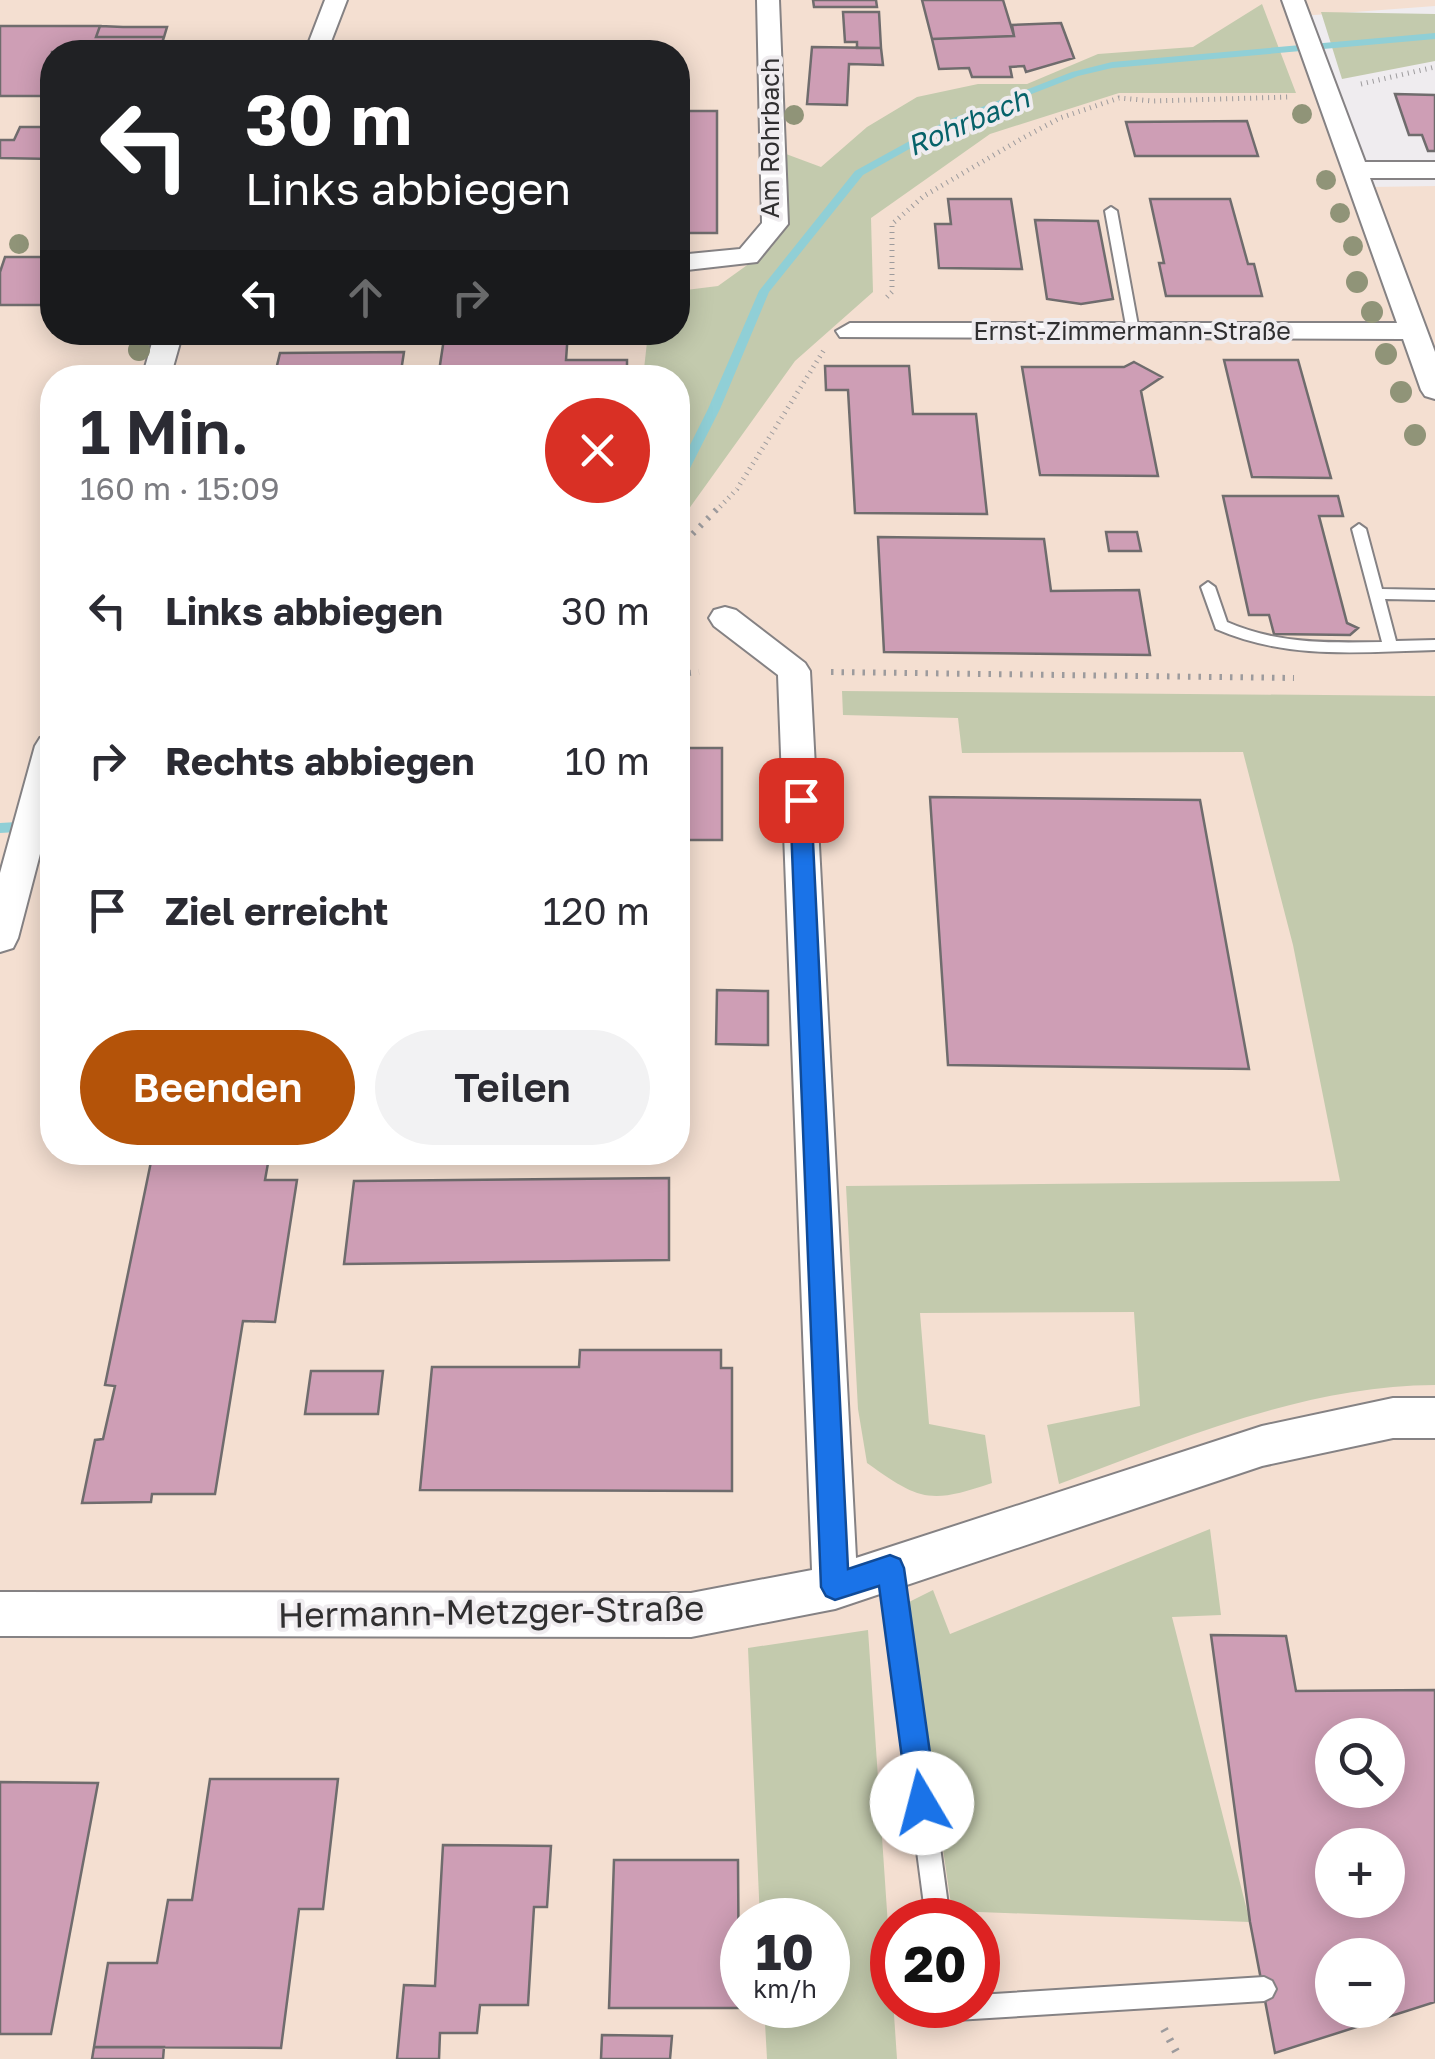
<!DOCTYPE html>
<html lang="de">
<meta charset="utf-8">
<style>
:root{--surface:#fff;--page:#f2f2f3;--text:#2b2b33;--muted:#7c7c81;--accent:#b45309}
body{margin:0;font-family:"Golos Text",sans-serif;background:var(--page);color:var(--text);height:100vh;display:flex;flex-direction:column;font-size:38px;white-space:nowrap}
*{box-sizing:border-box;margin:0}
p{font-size:32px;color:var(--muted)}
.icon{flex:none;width:55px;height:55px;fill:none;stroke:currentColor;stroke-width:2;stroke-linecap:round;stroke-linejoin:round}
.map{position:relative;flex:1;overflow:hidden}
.panel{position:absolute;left:40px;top:365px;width:650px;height:800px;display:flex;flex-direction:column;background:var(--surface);border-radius:40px;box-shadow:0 5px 25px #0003}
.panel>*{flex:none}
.guide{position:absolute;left:40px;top:40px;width:650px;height:305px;border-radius:40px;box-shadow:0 5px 25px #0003;background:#202124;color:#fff;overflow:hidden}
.controls{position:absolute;left:1315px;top:1718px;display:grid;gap:20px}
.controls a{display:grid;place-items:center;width:90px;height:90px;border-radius:50%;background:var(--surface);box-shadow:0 5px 25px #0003;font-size:50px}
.speed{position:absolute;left:720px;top:1898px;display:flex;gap:20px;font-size:50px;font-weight:700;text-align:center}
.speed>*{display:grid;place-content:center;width:130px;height:130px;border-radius:50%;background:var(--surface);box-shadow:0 5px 25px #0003;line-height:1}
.speed small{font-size:25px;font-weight:400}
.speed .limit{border:15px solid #d22;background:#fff;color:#111}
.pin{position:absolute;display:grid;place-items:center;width:85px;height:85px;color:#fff;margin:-42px;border-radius:20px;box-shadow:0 5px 15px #0006}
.me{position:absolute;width:110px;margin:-55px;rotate:352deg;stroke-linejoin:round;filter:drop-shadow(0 0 8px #0008)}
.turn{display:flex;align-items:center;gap:35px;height:210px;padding:0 40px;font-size:45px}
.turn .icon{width:130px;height:130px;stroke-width:2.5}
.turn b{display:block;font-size:70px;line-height:85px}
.lanes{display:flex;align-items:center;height:95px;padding:0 40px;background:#0003;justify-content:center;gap:50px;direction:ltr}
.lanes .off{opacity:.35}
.round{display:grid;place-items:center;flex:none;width:105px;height:105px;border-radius:52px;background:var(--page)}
.head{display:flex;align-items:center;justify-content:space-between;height:170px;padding:0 40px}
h1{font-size:60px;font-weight:600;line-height:75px}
.action{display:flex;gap:20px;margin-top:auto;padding:20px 40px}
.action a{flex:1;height:115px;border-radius:60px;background:var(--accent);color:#fff;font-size:40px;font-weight:600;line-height:115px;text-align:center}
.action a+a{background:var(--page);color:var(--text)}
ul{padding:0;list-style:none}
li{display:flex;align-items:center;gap:30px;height:150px;padding:0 40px}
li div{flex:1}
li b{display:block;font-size:38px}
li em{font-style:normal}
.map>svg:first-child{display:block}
.commercial{fill:#f4dfd1;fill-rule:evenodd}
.green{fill:#c3caad}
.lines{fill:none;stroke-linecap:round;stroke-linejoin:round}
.stream{fill:#90cfd6;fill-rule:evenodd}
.building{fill:#ce9eb5;stroke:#6f6c6d;stroke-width:2.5;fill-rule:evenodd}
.service-casing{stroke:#858284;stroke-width:4}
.minor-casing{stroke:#858284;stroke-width:4}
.path-far2{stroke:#9d9b9d;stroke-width:5;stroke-dasharray:1 5;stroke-linecap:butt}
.path-far1{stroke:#9d9b9d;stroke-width:6;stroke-dasharray:2.5 8;stroke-linecap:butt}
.path{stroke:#9d9b9d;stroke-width:8;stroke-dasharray:2.5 9;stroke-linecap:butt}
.service{fill:#fff;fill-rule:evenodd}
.minor{fill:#fff;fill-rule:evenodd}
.tree{fill:#909478}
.route{fill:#1a73e8;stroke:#114b97;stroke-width:2.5}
.labels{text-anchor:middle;stroke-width:8;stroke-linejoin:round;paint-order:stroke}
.far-street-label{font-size:25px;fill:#302f30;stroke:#efecef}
.far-water-label{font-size:28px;font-style:italic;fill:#06626a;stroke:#efecef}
.near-street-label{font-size:35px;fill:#302f30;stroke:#efecef}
</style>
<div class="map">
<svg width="1435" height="2059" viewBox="0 0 1435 2059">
<rect width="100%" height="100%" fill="#efecef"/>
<!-- commercial -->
<path class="commercial" d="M0,0H1435V6L1288,17L1301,55L1372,187L1435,186V2059H0ZM52,52H678V332H52ZM52,378H678V1152H52ZM1332,1735H1388V1790H1332ZM1332,1845H1388V1900H1332ZM742,1920H828V2005H742ZM892,1920H978V2005H892ZM1332,1955H1388V2010H1332Z"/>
<!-- green -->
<path class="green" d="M1262,4L1296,93H1119L990,134L871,218L873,292L795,361L678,524V378H643L648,333L678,332V291L718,286L771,248L787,227L786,154L821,167L867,127L917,97L978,84H1027L1098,54L1193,47Z
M1321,12L1435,14V61L1342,79Z
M842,691L1435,696V1385C1303,1386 1181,1439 1059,1484L1047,1425L1140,1406L1134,1312L920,1313L929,1424L985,1435L992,1483C930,1504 920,1501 867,1463L858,1409L846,1186L1340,1181L1293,945L1243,752L962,753L958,718L843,715Z
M1210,1529L1221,1615L1172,1617L1250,1922L952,1911L907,1603L933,1590L950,1634Z
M868,1630L897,2059H767L764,2005H828V1920H760L748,1648Z"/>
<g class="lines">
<!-- stream -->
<path class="stream" d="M1435,33V39L1112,68L1078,76L952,125L863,175L769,292L720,409L684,480L678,484V469L708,409L759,291L855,171L946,121L1072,72L1112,62Z
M52,820V830L0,833V823Z"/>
</g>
<!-- building -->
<path class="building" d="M813,0H876L877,7H814Z
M922,0H1003L1014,36L932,39Z
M843,12H879L881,48H857V42H845Z
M1061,23L1074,58L1026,72L1024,66L1010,67L1012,77H972L969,68L939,69L932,39L1014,36L1012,25Z
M0,26H100L96,37H164L159,52H52V96H0Z
M100,26L123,27H167L164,37H96Z
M812,47L881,48L883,65L849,64L847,105L807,104Z
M1395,94L1435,95V151H1428L1422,135H1409Z
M678,111H717V233H678Z
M1247,121L1258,156H1135L1126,122Z
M20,127H52V159L0,158V140H14Z
M948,199H1011L1022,269L939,268L935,224H951Z
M1150,199H1230L1248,264H1254L1262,296H1166L1159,263H1164Z
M1035,220L1098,221L1113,299L1081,304L1047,299Z
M5,257H52V305H0V272Z
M445,332H568L566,360H627V378H438Z
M404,352L400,378H274L280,353Z
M1224,360H1298L1331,478L1252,477Z
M1134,362L1162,377L1141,391L1158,476L1040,475L1022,367H1124Z
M825,366H909L913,414H976L987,514L855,513L848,390H826Z
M1223,496H1338L1343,516H1319L1347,623L1358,628L1350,635L1274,634L1269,615H1249Z
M1106,532H1137L1141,551H1109Z
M878,537L1044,539L1051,591L1139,590L1150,655L884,652Z
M678,748H722V840H678Z
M930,797L1200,800L1249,1069L948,1065Z
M717,990L768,991V1045L716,1044Z
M153,1152H270L265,1180H297L275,1322L243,1321L215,1494H152L151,1502L82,1503L95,1440L103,1439L115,1386L105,1385Z
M669,1178V1260L344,1264L354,1181Z
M580,1350H721V1368H732V1491L420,1490L432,1367H579Z
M311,1371H383L378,1414H305Z
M1211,1635L1286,1636L1296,1691L1435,1690V2002L1275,2053L1250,1922ZM1332,1735H1388V1790H1332ZM1332,1845H1388V1900H1332ZM1332,1955H1388V2010H1332Z
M210,1779H338L323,1909H299L281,2048L94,2047L108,1963H157L168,1900H192Z
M0,1782L98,1783L51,2034H0Z
M443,1845L551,1846L547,1907H534L528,2005H480L477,2033H440L439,2059H397L404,1985L435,1986Z
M614,1860H738L739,2008H609Z
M602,2035L672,2036L670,2059H601Z
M94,2047H164L163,2059H92Z"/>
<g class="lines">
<defs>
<path id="service" d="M1111,207L1117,211L1139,331L1133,335L1127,331L1105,211Z
M1359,524L1366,529L1382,589L1435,590V600L1385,599L1396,641L1435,640V650C1359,652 1287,660 1216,629L1201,587L1208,582L1215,587L1227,622C1277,644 1328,643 1382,642L1352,529Z
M891,1559L898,1562L902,1569L950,1920H926L880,1569L884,1562Z
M1264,1977L1272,1981L1276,1989L1272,1997L1264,2001L940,2021L932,2017L928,2005H978V1995Z"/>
<path id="minor" d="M325,0H347L327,52H305Z
M757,0H779L788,224L757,262L678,271V255L740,249L762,223Z
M1282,0H1304L1365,162H1435V178H1370L1435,352V399L1425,396L1421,390L1403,339L840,337L836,331L850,323H1397Z
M155,332H183L170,378H142Z
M725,607L736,610L805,663L810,671L856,1558L1262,1426L1393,1398H1435V1438H1393L1262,1466L835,1609L691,1637L0,1636V1592L691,1593L812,1570L778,675L714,626L709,618L714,610Z
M52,734V808L18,938L13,948L0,952V873L35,746L40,738Z"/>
</defs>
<!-- service casing -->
<use href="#service" class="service-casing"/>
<!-- minor casing -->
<use href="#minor" class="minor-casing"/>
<!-- path-far2 -->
<path class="path-far2" d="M1361,84L1435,67
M887,297L892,292V224L924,196L1021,139L1060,118L1119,98L1153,101L1290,97
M716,511L737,489L824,350"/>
<!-- path-far1 -->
<path class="path-far1" d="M678,549L718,508
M831,672L1294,678
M678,674L699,672"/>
<!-- path -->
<path class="path" d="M1164,2029L1180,2059"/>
<!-- service -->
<use href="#service" class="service"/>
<!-- minor -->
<use href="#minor" class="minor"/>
</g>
<!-- trees -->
<g class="tree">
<circle cx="1302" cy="114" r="10"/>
<circle cx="794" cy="115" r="10"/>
<circle cx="1326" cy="180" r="10"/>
<circle cx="1340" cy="213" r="10"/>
<circle cx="19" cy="244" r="10"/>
<circle cx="1353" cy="246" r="10"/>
<circle cx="1357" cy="282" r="11"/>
<circle cx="1372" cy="312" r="11"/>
<circle cx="139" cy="350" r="11"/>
<circle cx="1386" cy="354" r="11"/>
<circle cx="1401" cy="392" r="11"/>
<circle cx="1415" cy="435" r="11"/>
</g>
<!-- route -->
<path class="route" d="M801,792L811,800L848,1569L890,1555L900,1559L904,1568L937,1803L933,1813L922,1817L912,1813L908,1803L879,1586L835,1600L826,1596L821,1587L790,800Z"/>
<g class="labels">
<!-- far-street labels -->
<g class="far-street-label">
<text transform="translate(770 138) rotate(-90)" y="9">Am Rohrbach</text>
<text x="1132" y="340">Ernst-Zimmermann-Straße</text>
</g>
<!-- far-water labels -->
<g class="far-water-label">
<text transform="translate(968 122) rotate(-23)" y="10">Rohrbach</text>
</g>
<!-- near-street labels -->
<g class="near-street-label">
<text transform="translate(491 1612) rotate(-1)" y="12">Hermann-Metzger-Straße</text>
</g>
</g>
</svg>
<div class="controls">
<a><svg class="icon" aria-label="search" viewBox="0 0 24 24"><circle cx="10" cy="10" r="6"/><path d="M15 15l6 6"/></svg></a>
<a>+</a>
<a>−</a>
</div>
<div class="speed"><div>10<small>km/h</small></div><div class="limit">20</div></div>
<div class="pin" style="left:801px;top:800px;background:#d93025"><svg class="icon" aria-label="arrive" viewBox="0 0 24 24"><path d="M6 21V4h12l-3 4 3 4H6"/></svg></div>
<svg class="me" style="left:922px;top:1803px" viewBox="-20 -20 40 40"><circle r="19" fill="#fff"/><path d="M0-13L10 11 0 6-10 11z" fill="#1a73e8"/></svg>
<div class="guide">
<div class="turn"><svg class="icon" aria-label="left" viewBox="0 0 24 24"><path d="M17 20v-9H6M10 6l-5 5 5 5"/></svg><div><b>30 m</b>Links abbiegen</div></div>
<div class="lanes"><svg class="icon" aria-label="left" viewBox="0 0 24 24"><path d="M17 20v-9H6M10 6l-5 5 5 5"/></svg><svg class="icon off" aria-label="ahead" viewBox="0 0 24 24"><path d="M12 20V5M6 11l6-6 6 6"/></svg><svg class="icon off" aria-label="right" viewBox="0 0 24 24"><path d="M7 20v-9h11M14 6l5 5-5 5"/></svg></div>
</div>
<section class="panel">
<div class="head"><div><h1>1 Min.</h1><p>160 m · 15:09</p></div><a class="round" style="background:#d93025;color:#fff"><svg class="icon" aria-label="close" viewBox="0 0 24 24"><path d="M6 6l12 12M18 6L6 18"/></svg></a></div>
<ul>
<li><svg class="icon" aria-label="left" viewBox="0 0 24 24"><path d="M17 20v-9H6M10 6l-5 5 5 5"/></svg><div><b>Links abbiegen</b></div><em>30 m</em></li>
<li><svg class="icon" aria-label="right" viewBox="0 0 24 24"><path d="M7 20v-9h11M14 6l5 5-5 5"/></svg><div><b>Rechts abbiegen</b></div><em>10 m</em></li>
<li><svg class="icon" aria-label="arrive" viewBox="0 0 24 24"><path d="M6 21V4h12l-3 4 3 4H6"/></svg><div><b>Ziel erreicht</b></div><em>120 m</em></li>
</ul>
<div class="action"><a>Beenden</a><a>Teilen</a></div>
</section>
</div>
